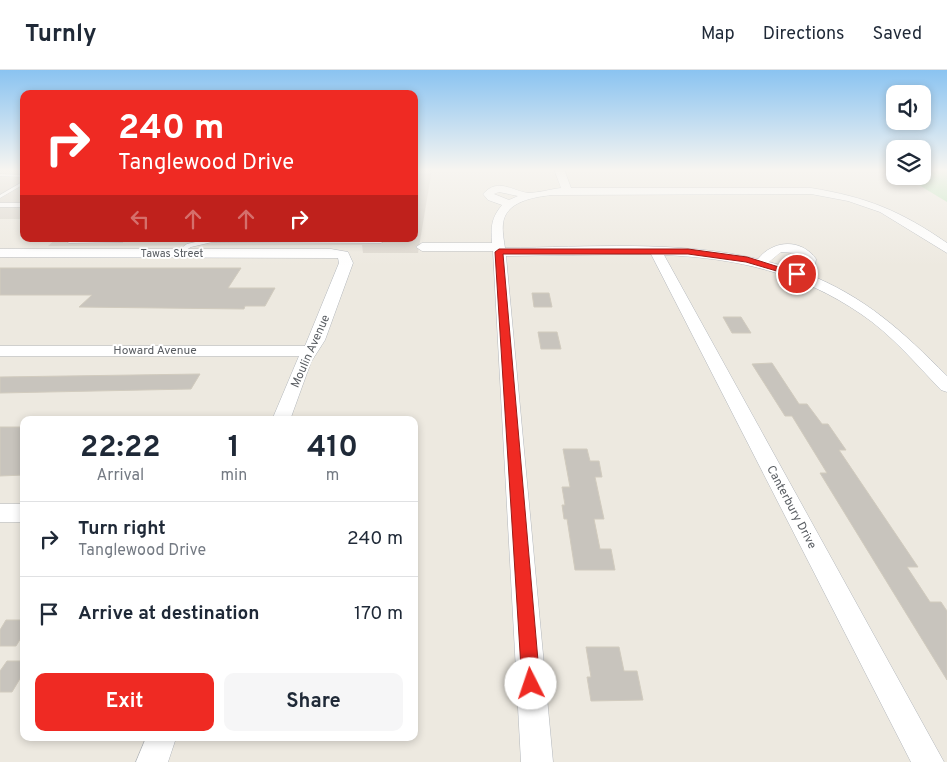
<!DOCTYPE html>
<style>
:root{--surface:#fff;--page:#f6f6f7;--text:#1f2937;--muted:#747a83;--line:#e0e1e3;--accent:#ef2a23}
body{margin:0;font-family:Overpass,sans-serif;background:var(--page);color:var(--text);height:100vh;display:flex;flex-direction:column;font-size:19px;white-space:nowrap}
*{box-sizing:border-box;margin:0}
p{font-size:16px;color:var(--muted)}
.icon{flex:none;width:28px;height:28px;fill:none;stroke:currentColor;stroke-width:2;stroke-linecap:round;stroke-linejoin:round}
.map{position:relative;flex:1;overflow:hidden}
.details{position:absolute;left:20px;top:346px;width:398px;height:325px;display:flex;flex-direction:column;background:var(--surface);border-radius:10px;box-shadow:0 2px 8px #0003}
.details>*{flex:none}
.top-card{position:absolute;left:20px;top:20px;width:398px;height:152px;border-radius:10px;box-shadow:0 2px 8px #0003;background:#ef2a23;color:#fff;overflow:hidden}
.tools{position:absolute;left:886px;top:15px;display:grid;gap:10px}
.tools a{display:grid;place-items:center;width:45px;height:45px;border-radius:10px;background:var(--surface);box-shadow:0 2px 8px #0003;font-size:25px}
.pin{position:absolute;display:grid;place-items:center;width:42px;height:42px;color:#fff;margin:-21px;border:2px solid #fff;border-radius:50%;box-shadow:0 1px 5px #0007}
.me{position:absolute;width:55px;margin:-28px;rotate:356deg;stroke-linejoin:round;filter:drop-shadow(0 0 4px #0008)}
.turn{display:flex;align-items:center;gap:18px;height:105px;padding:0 15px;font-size:22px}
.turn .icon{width:65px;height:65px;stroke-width:2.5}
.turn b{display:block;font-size:35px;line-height:42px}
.lanes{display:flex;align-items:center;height:48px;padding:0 15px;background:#0003;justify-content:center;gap:25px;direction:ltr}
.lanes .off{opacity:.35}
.eta{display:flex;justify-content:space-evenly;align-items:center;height:85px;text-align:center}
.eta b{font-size:30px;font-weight:700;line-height:35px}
.action{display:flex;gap:10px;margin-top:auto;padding:10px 15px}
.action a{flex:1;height:58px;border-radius:10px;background:var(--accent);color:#fff;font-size:20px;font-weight:700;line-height:58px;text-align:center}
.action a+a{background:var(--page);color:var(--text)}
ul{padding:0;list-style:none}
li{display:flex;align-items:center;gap:15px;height:75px;padding:0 15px;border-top:1px solid var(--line)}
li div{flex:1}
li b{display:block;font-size:19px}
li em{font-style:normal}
header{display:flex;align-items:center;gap:30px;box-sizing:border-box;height:70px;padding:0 25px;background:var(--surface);border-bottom:1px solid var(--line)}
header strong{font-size:24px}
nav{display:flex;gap:28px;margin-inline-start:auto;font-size:18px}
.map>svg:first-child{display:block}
.education{fill:#ddd8cf}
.green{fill:#bde6bb}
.building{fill:#c8c4bd;stroke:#d1cbbe}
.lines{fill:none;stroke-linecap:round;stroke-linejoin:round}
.lane-casing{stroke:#b3b7bc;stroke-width:1}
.street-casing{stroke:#b3b7bc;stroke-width:1}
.lane{fill:#fff;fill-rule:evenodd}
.street{fill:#fff;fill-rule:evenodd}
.route{fill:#ef2a23;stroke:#9b1b17}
.labels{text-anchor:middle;stroke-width:4;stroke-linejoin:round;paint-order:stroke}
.far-street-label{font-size:11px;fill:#595d62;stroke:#fff}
.street-label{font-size:12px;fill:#595d62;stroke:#fff}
</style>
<header>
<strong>Turnly</strong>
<nav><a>Map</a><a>Directions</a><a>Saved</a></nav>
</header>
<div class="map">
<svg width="947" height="692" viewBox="0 0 947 692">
<rect width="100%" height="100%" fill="#ede9e0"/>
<!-- education -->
<path class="education" d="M0,99H24V149H0Z
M414,99H432L418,183H363L362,175L48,176L56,169H414Z"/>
<!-- green -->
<path class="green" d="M923,99H947V132L904,106H922Z"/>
<!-- building -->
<path class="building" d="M0,198H241L228,218H275L265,236H245L244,239L79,237L92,225H0Z
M532,223H549L552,237H534Z
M723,247H741L751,263H732Z
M538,262H557L561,279H541Z
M772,293L799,334H807L822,354H828L846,380H839L918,497H907L930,532H941L947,541V610L820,403H827L792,346H785L752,294Z
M200,304L191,319L0,323V307Z
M0,357H24V405L0,406Z
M563,379H587L590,391H599L602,407H595L604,449H594L600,479H611L615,500H575L567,449H564L562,435H565L562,417H570Z
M6,550H24V563L16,576H0V560Z
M586,577H619L624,601H637L643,630L591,631L587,607H591Z
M7,591H24V602L12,622H0V601Z"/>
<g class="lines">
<defs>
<path id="lane" d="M0,104L24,105V107L0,106Z
M24,111V114L0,128V125Z
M0,133H24V137H0Z
M121,169L123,170V172L69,173L66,171L69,169Z
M209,169H381L384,171L381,173L212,172L191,177L179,184L174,183L187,174Z"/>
<path id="street" d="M554,99H564L571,118H811C867,127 901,141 947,173V183L880,142L848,131L811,124L552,125C535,127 505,131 503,154C502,161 504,171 505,178C589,177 676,170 758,189C773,170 801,168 816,189L815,195L805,203C866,227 902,261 947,306V322L941,320C916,294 891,264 861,244C801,203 737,188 664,185L944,692H911L651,184H642L506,186L553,692H521L493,181H422L416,177L422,173H492C491,157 491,148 502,135L488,130L483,124C498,107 512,121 528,123C538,123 551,119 561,118ZM499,122L518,126L509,130L494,124ZM781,182L794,183L803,191L794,199L769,192Z
M0,179H331L348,182L353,193L325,270L311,292L290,350H272L299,286H0V276H305L339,193L338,188L0,187Z
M0,434H24V452H0Z
M146,668H176L168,692H136Z"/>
</defs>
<!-- lane casing -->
<use href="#lane" class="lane-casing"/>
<!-- street casing -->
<use href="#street" class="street-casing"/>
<!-- lane -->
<use href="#lane" class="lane"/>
<!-- street -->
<use href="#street" class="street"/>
</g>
<!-- sky -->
<linearGradient id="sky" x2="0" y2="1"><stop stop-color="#8ac3f1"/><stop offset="0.51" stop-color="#f7f5f1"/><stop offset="1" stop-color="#f7f5f1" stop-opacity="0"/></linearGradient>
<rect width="947" height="196" fill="url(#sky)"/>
<!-- route -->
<path class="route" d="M688,179L747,187L801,204L797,207L746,192L688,184H503L540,614L537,621L531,623L525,621L522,614L495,182L499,179Z"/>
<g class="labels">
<!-- far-street labels -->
<g class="far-street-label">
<text x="172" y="187">Tawas Street</text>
</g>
<!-- street labels -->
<g class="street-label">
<text x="155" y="284">Howard Avenue</text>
<text transform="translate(310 281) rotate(-66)" y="4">Moulin Avenue</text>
<text transform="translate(792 437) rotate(62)" y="4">Canterbury Drive</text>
</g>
</g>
</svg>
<div class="tools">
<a><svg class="icon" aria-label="sound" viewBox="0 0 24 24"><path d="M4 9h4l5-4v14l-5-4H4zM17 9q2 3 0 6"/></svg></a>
<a><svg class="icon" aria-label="layers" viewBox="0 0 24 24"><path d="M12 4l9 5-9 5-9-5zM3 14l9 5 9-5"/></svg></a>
</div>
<div class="pin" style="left:797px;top:204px;background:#d93025"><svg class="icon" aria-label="arrive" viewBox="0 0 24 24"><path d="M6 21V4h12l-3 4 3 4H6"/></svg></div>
<svg class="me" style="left:531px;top:614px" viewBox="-20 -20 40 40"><circle r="19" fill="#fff"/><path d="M0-13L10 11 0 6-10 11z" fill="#ef2a23"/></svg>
<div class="top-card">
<div class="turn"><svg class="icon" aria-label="right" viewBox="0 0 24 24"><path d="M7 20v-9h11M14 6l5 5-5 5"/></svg><div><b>240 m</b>Tanglewood Drive</div></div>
<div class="lanes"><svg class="icon off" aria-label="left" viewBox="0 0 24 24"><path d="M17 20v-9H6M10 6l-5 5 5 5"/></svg><svg class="icon off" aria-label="ahead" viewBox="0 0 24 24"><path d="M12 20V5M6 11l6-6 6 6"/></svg><svg class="icon off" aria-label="ahead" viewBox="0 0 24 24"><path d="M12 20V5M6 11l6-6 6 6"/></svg><svg class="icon" aria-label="right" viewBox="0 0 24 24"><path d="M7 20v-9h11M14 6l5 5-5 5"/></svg></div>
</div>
<section class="details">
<div class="eta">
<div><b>22:22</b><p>Arrival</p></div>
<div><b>1</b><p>min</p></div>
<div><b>410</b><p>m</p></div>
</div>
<ul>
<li><svg class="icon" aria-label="right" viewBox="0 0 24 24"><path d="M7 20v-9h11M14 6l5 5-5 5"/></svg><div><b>Turn right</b><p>Tanglewood Drive</p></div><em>240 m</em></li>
<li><svg class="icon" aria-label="arrive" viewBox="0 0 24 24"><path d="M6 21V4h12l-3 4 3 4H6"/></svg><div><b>Arrive at destination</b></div><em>170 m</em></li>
</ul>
<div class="action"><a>Exit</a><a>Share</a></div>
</section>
</div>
